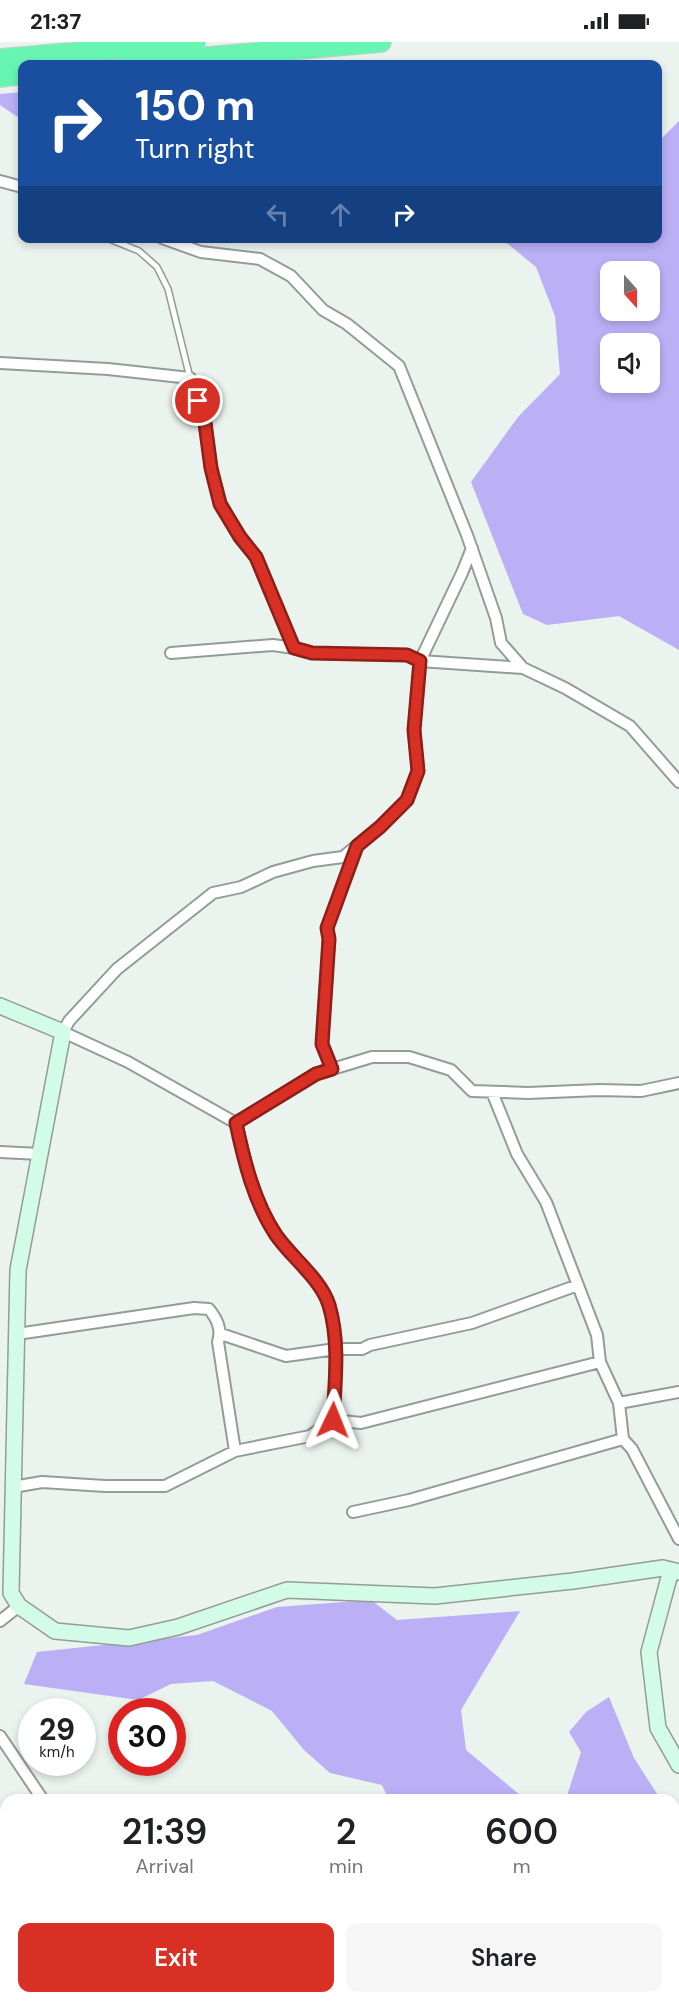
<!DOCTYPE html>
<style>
:root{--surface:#fff;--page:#f6f6f6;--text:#202124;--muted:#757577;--accent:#d93025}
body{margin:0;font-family:"DM Sans",sans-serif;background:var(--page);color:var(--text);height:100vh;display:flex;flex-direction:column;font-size:22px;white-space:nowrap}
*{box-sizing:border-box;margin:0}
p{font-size:20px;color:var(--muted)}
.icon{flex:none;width:33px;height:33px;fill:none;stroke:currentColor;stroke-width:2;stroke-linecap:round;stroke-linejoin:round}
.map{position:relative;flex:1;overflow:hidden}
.sheet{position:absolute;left:0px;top:1752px;width:680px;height:210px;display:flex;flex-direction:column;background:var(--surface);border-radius:18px 18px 0 0;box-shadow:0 3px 9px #0003}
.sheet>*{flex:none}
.hud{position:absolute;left:18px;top:18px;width:644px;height:183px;border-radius:12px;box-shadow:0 3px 9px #0003;background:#1a4fa0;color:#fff;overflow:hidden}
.needle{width:39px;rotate:159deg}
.controls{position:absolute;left:600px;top:219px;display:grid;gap:12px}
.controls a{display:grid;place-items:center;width:60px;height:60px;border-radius:12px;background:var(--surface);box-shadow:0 3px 9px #0003;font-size:30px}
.speed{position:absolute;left:18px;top:1656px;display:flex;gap:12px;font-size:30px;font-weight:700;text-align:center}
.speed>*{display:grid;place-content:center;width:78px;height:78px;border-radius:50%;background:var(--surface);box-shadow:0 3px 9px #0003;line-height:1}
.speed small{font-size:15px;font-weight:400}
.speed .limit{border:9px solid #d22;background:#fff;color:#111}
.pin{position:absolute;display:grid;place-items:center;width:51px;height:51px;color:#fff;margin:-26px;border:3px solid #fff;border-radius:50%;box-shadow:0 2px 6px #0007}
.me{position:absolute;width:66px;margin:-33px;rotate:2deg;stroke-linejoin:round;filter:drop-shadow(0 0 4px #0008)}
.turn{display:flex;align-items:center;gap:21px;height:126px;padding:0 18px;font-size:27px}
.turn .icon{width:78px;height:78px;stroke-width:2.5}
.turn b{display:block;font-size:42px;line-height:51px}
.lanes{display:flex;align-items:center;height:57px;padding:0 18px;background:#0003;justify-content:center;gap:30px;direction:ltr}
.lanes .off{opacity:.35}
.eta{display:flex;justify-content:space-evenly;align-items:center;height:102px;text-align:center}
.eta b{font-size:36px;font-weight:600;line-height:42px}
.cta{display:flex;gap:12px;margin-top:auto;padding:12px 18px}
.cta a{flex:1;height:69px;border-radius:12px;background:var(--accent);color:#fff;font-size:24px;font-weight:600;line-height:69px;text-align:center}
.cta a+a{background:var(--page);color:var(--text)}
.status{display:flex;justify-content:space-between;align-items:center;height:42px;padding:0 30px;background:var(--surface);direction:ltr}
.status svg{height:16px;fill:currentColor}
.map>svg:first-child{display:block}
.water{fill:#bbaff6;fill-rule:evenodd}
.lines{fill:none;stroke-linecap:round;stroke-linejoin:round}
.lane-casing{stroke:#939c97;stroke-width:8}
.street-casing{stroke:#939c97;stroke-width:14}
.secondary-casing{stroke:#939c97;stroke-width:18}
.highway-casing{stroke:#cecfcf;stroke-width:22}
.lane{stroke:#fff;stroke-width:5}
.street{stroke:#fff;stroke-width:10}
.secondary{stroke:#d2fce8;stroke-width:15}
.highway{stroke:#68f5b2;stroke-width:20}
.route-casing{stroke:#8d1f18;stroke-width:15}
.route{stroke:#d93025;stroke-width:10}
</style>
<div class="status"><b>21:37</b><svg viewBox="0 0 49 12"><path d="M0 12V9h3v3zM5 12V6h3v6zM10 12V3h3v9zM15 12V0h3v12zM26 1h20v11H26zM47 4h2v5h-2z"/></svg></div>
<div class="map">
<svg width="679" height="1962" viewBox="0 0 679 1962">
<rect width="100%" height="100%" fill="#eaf3ee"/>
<!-- water -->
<path class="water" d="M22,50V78L0,63V52Z
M679,79V608L619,574L547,583L523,572L471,440L518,375L560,332L555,274L536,225L502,197L657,196V101ZM610,230H650V268H610ZM610,302H650V340H610Z
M371,1558L397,1578L520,1569L461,1668L466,1708L526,1758H389L382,1743L330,1731L304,1708L272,1669L213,1639L171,1642L138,1658L24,1642L37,1610L197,1593L277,1565Z
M609,1655L634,1716L661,1758H560L567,1754L581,1710L569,1690L586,1670Z
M674,1777L679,1785V1898L674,1912Z
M433,1956H656L653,1962H431Z"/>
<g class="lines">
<defs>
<path id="lane" d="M107,196L139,209L157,225L168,247L190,336"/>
<path id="street" d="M0,139L22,145
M162,196L201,210L260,217L291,234L323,268L347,282L399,324L467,493L496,576L501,601L523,626L565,646L630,684L679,740
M0,321L108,327L190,336L205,381L211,426L221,462L240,496L256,515L294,606L312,611L407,613L420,619L523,626
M171,611L273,603L294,606
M332,1027L322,1002L329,897L327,886L357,805
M492,1050L517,1112L546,1160L597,1293L600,1320L619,1361L623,1397L632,1407L679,1497
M236,1081L316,1032L372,1015H409L451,1028L472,1049L528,1051L599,1048L641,1049L679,1041
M0,1110L40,1112
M17,1292L194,1266L209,1267C217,1277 222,1287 218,1300L235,1409
M221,1292L286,1314L336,1307H362L370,1303L472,1281L578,1243
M619,1361L679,1350
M333,1378C335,1340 340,1300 329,1263C321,1237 291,1215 276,1193C254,1160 245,1119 236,1081L128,1020L63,990L69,979L117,927L213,851L241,845L273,830L313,819L343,815L380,785L407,758L418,729L414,688L420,619L462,531L472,506
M13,1445L42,1440L105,1444H165L235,1409L310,1394L333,1378L361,1381L600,1320
M353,1470L409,1458L623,1397
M0,1579L19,1564
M0,1694L43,1758
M179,1956L184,1962
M106,1962L115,1956"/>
<path id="secondary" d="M0,964L63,990L18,1228L11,1551L19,1564L55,1589L129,1596L178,1585L287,1548L435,1554L573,1539L663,1526L679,1530
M671,1528L649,1610L658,1686L679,1723
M673,1962L679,1954"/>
<path id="highway" d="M0,17L195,0
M126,22L381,0
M0,35L22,32"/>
</defs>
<!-- lane casing -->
<use href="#lane" class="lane-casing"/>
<!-- street casing -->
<use href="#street" class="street-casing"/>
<!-- secondary casing -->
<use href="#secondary" class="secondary-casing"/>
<!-- highway casing -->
<use href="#highway" class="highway-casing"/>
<!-- lane -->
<use href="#lane" class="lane"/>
<!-- street -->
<use href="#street" class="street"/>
<!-- secondary -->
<use href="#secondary" class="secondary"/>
<!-- highway -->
<use href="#highway" class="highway"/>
</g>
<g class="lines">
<defs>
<path id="route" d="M198,359L205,381L211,426L220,462L240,495L256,515L294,606L312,611L407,613L420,619L414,688L418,729L407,758L380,785L357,804L327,886L329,897L322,1002L332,1027L316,1032L236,1081C244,1119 254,1160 276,1193C291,1215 321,1237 329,1263C340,1300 335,1340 333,1378"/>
</defs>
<!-- route casing -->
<use href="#route" class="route-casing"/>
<!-- route -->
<use href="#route" class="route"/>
</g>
</svg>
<div class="controls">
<a><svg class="needle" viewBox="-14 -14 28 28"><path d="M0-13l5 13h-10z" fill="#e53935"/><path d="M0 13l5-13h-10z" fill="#757577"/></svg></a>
<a><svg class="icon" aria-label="sound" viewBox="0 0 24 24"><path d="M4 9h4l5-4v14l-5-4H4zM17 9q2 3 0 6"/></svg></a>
</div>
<div class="speed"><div>29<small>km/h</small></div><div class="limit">30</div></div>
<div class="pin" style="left:198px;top:359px;background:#d93025"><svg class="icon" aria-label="arrive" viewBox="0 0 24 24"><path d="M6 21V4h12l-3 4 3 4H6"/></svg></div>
<svg class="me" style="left:333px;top:1378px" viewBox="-20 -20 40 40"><path d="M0-17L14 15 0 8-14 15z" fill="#d93025" stroke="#fff" stroke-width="4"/></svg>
<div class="hud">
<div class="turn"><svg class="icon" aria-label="right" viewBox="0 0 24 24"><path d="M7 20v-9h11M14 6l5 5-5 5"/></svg><div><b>150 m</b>Turn right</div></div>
<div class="lanes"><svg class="icon off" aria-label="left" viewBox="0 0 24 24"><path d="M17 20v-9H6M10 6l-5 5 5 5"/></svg><svg class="icon off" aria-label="ahead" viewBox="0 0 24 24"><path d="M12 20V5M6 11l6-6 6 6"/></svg><svg class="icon" aria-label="right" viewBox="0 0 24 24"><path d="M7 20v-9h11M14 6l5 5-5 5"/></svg></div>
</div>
<section class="sheet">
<div class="eta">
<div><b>21:39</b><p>Arrival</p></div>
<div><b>2</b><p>min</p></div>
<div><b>600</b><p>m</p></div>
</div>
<div class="cta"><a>Exit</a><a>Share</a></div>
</section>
</div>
